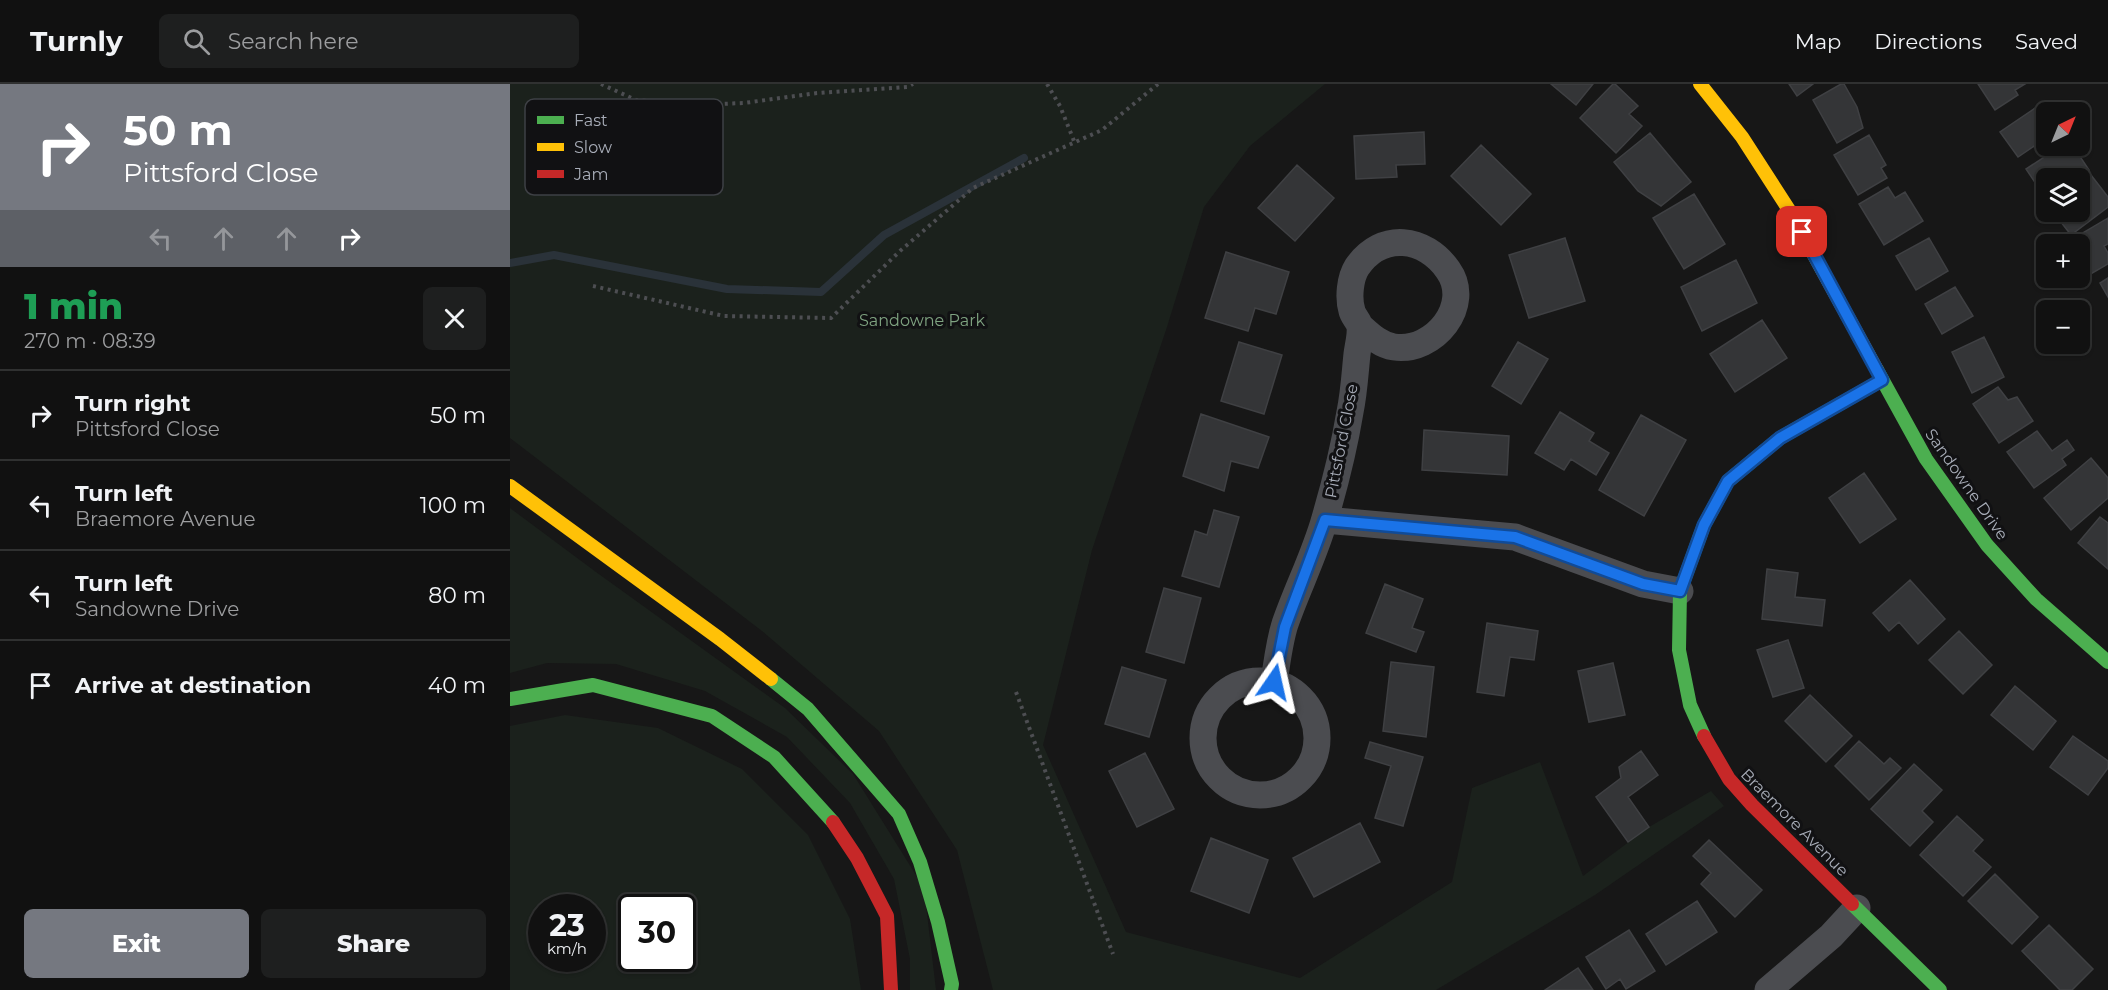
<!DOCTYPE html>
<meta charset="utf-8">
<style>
:root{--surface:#111;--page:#1e1f1f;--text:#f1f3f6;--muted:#9c9d9f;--line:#303131;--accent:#757880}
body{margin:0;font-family:Montserrat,sans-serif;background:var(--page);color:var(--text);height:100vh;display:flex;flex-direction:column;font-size:22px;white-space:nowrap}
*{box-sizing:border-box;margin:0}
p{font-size:20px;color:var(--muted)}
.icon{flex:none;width:33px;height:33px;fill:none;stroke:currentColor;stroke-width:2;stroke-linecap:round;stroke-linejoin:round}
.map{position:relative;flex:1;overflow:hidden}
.panel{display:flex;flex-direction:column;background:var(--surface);width:510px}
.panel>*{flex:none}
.guide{background:#757880;color:#fff;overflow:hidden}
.needle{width:39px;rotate:43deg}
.fabs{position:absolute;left:1526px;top:18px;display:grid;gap:12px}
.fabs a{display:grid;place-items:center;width:54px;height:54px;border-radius:9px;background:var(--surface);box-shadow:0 2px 4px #0004,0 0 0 2px var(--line);font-size:30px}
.speed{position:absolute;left:18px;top:810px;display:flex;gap:12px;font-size:30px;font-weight:700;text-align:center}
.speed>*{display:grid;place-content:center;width:78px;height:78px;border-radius:50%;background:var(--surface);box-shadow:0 2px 4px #0004,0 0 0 2px var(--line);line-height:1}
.speed small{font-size:15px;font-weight:400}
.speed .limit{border:3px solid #111;border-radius:9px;background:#fff;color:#111}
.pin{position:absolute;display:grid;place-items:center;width:51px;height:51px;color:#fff;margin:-26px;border-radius:12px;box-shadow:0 3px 9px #0006}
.me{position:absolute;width:66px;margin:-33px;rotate:11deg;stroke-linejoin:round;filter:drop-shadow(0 0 4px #0008)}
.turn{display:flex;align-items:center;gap:21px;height:126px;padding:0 24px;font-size:27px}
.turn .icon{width:78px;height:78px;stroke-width:2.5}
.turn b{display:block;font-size:42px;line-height:51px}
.lanes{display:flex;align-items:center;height:57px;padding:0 24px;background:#0003;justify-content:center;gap:30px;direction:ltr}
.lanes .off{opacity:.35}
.round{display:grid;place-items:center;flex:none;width:63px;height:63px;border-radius:9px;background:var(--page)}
.summary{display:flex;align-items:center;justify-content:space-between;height:102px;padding:0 24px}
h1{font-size:36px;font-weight:800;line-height:45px;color:#1e9e55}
.cta{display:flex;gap:12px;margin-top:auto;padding:12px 24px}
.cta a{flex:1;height:69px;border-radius:9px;background:var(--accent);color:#fff;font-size:24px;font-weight:800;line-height:69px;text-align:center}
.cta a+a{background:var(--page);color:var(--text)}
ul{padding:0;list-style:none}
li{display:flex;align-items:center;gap:18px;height:90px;padding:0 24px;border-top:2px solid var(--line)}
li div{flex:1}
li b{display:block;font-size:22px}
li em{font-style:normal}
header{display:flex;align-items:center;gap:36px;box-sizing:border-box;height:84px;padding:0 30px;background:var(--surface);border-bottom:2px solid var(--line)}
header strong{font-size:28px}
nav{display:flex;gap:33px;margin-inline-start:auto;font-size:21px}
.search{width:420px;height:54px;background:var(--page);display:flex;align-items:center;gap:15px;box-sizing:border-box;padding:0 21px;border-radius:9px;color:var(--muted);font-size:22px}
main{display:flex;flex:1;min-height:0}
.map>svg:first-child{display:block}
.green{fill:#1b211c;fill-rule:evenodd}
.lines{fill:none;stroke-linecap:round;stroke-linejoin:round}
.stream{stroke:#2a3239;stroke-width:8}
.building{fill:#343537;stroke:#3f4043;stroke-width:1.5}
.path{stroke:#4d4e52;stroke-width:4;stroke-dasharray:3 4.5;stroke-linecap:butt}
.street{stroke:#4b4c50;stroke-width:27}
.fast{stroke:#4caf50;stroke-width:14}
.slow{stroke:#ffc107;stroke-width:14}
.jam{stroke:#c62828;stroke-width:14}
.route-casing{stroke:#114b97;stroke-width:15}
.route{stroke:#1a73e8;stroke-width:10}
.labels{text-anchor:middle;stroke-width:6;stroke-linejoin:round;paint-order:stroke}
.park-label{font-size:16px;fill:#7fa381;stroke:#111113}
.street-label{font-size:16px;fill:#a8adb8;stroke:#111113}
.key{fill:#111113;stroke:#3e4045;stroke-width:1.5}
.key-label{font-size:16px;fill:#a8adb8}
</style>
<header>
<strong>Turnly</strong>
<div class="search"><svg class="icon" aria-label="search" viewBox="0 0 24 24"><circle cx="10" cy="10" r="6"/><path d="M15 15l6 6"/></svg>Search here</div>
<nav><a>Map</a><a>Directions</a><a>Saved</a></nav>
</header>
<main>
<section class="panel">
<div class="guide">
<div class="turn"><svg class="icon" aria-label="right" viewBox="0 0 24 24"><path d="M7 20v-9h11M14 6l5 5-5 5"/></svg><div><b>50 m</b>Pittsford Close</div></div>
<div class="lanes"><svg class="icon off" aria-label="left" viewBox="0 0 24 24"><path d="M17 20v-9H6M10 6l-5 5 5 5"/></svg><svg class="icon off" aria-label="ahead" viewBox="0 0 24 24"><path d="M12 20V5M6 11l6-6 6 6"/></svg><svg class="icon off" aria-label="ahead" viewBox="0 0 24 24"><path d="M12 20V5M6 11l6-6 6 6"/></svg><svg class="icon" aria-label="right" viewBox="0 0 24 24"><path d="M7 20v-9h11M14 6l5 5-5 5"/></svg></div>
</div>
<div class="summary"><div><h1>1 min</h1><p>270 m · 08:39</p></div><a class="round"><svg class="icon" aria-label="close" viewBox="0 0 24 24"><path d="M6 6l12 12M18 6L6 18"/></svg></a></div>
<ul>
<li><svg class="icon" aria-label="right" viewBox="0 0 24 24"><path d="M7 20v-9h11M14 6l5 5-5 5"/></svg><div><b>Turn right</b><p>Pittsford Close</p></div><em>50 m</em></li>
<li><svg class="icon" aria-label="left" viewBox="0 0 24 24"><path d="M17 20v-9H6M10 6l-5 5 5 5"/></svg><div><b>Turn left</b><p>Braemore Avenue</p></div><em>100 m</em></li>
<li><svg class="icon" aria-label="left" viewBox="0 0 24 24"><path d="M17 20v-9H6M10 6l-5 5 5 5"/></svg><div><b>Turn left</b><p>Sandowne Drive</p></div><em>80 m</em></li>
<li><svg class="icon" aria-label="arrive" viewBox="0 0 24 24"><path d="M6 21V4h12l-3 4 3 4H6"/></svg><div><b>Arrive at destination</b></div><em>40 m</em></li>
</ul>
<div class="cta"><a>Exit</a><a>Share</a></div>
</section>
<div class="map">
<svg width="1598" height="906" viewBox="0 0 1598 906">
<rect width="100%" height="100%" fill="#171717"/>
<!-- green -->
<path class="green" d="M0,0H815L740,62L694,123L657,243L582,466L533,661L616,848L790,894L942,798L962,704L1030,678L1073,792L1139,743L1201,707L1214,722L1085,811L926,906H483L447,766L369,647L252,547L0,354Z
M0,424L86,488L275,624L343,690L414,804L426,906H400V875L384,795L340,719L277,653L195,607L106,580L37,579L0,589Z
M55,631L148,644L232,685L298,751L340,835L351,906H0V642ZM32,824H82V874H32ZM122,824H172V874H122Z"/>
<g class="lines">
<!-- stream -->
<path class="stream" d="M0,179L44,171L217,205L311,208L374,151L514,74"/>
</g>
<!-- building -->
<path class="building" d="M1041,0H1083L1066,21Z
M1103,0H1105L1128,22L1119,30L1132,42L1106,69L1070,34Z
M1279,0H1303L1287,12Z
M1331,0H1334L1347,23L1353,44L1327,59L1303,16Z
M1468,0H1515L1505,6L1508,11L1485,26Z
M1534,18L1541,28H1536V54L1508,73L1490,48Z
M914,48L915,80L886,81L887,93L846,95L844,52Z
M1140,49L1181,98L1151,122L1128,107L1104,78Z
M1359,51L1376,81L1371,84L1377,94L1348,111L1324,71Z
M971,61L1021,110L991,141L941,92Z
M1551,62H1563L1579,86L1566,94H1536V115L1516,85Z
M787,81L824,114L785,157L748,124Z
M1581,91L1598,113V123L1561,151L1543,128H1569V100Z
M1378,103L1385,114L1395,108L1413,137L1374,161L1349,120Z
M1184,110L1215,160L1174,185L1143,134Z
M1598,134V160L1594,162L1598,169V180L1572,195L1569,190V160H1554Z
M1055,154L1075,217L1019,234L999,171Z
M1419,154L1438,187L1406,206L1386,172Z
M716,168L779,188L766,230L745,224L738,247L695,234Z
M1226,176L1247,219L1192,247L1171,203Z
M1598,194V213L1590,199Z
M1445,203L1463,232L1432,250L1415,220Z
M1252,236L1277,274L1225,308L1200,270Z
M1474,253L1494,293L1462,309L1442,268Z
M729,258L772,271L754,330L711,317Z
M1008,258L1038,275L1011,320L982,302Z
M1488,303L1498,316L1507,313L1523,337L1489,359L1463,320Z
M1050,328L1084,349L1079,357L1099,369L1086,391L1061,375L1054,386L1025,369Z
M691,330L759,353L748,384L721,377L714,407L673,392Z
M1131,331L1176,356L1134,432L1089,406Z
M914,346L999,352L997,391L912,386Z
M1527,347L1542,367L1557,356L1564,366L1552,375L1556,381L1524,404L1497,368Z
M1581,374L1598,394V414L1561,446L1534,414Z
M1354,389L1386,435L1350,459L1319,414Z
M704,426L729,433L709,503L672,492L685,447L697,451Z
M1590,433L1598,439V485L1568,459Z
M1257,485L1288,489L1285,513L1315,516L1312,542L1252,535Z
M1400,496L1435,535L1408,560L1389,538L1379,547L1363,529Z
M875,500L913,515L902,544L914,548L906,568L856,549Z
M654,504L691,514L674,579L636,568Z
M977,539L1028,547L1024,576L1000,573L994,612L967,608Z
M1449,547L1482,581L1453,610L1419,576Z
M1278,556L1294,604L1263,613L1247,566Z
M881,578L924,583L916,653L873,647Z
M1103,579L1115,631L1079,638L1068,587Z
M612,583L656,596L639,653L595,640Z
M1505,602L1546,637L1523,666L1481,631Z
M1300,611L1342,652L1316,678L1275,637Z
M1563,652L1598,677V684L1578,711L1540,683Z
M1349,657L1374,680L1380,674L1391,684L1359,716L1325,682Z
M860,658L913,673L893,742L865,734L881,682L855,674Z
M1131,667L1148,691L1118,713L1139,743L1118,758L1086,713L1111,694L1109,683Z
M635,669L664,725L627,743L599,687Z
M1404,680L1432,706L1412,727L1423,738L1400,762L1361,725Z
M1447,732L1473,756L1463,767L1481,783L1453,812L1410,771Z
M850,739L870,778L804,813L783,774Z
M701,754L758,776L739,829L681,807Z
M1199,756L1252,806L1225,833L1191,800L1201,789L1183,772Z
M1485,790L1528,833L1502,860L1458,817Z
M1187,817L1207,848L1156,881L1136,850Z
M1539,841L1583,885L1562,906H1550L1512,867Z
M1119,846L1145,887L1116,905L1110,895L1096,905L1076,873Z
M1068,884L1083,906H1035Z"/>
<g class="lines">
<!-- path -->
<path class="path" d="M91,0L126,16L187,21L234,19L307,9L397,3L403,0
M537,0L550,22L564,57
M83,202L214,232L321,234L390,167L463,104L592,46L648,0
M506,608L603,870"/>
<!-- street -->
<path class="street" d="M815,436L1005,453L1133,500L1170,507
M693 654a57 57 0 1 1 114 0a57 57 0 1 1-114 0Z
M764,598C767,579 769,559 775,540C787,505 805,470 815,434C825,400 834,364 840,328C844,309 845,289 847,270C848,262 851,251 850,243C849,237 843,232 842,227C838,214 840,194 847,183C872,147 915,153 938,186C963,221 924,269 884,263C870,261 860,251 850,242
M1258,906L1321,852L1347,824"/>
<!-- fast -->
<path class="fast" d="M1367,286L1416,375L1477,461L1526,515L1598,578
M261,595L298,625L389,730L410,778L428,838L442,900L441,906
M0,615L83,601L202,632L264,673L323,738
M1194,652L1180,621L1169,566L1170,507L1194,441L1218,397L1270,354L1372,296
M1342,820L1430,906"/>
<!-- slow -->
<path class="slow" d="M1190,0L1232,53L1281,129L1367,286
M0,402L210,555L261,595"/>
<!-- jam -->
<path class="jam" d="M1194,652L1219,695L1242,721L1342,820
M323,738L347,774L377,832L381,906"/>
</g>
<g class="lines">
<defs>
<path id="route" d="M764,598L775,543L815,436L1005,453L1133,500L1170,507L1194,441L1218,397L1270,354L1372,296L1292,148"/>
</defs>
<!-- route casing -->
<use href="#route" class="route-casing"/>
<!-- route -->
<use href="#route" class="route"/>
</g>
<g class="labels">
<!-- park labels -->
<g class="park-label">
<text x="412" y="242">Sandowne Park</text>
</g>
<!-- street labels -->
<g class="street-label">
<text transform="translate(831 357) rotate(-79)" y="6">Pittsford Close</text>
<text transform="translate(1457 400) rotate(55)" y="6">Sandowne Drive</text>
<text transform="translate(1285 738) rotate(45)" y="6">Braemore Avenue</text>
</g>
</g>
<!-- legend -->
<rect x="15" y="15" width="198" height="96" rx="9" class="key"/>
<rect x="27" y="32" width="27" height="8" fill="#4caf50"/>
<rect x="27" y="59" width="27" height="8" fill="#ffc107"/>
<rect x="27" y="86" width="27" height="8" fill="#c62828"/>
<g class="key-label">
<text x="64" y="42">Fast</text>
<text x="64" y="69">Slow</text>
<text x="64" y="96">Jam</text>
</g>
</svg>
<div class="fabs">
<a><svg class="needle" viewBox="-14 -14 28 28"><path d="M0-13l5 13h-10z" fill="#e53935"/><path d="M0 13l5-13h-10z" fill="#9c9d9f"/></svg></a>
<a><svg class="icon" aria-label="layers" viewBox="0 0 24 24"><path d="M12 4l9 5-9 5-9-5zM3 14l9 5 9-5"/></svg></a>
<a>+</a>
<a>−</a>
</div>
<div class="speed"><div>23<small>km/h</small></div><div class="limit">30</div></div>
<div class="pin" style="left:1292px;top:148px;background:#d93025"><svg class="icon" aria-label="arrive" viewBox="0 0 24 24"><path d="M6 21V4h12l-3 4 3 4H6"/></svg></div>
<svg class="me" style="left:764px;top:598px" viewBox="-20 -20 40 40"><path d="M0-17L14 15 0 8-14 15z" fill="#1a73e8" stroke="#fff" stroke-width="4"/></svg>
</div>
</main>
